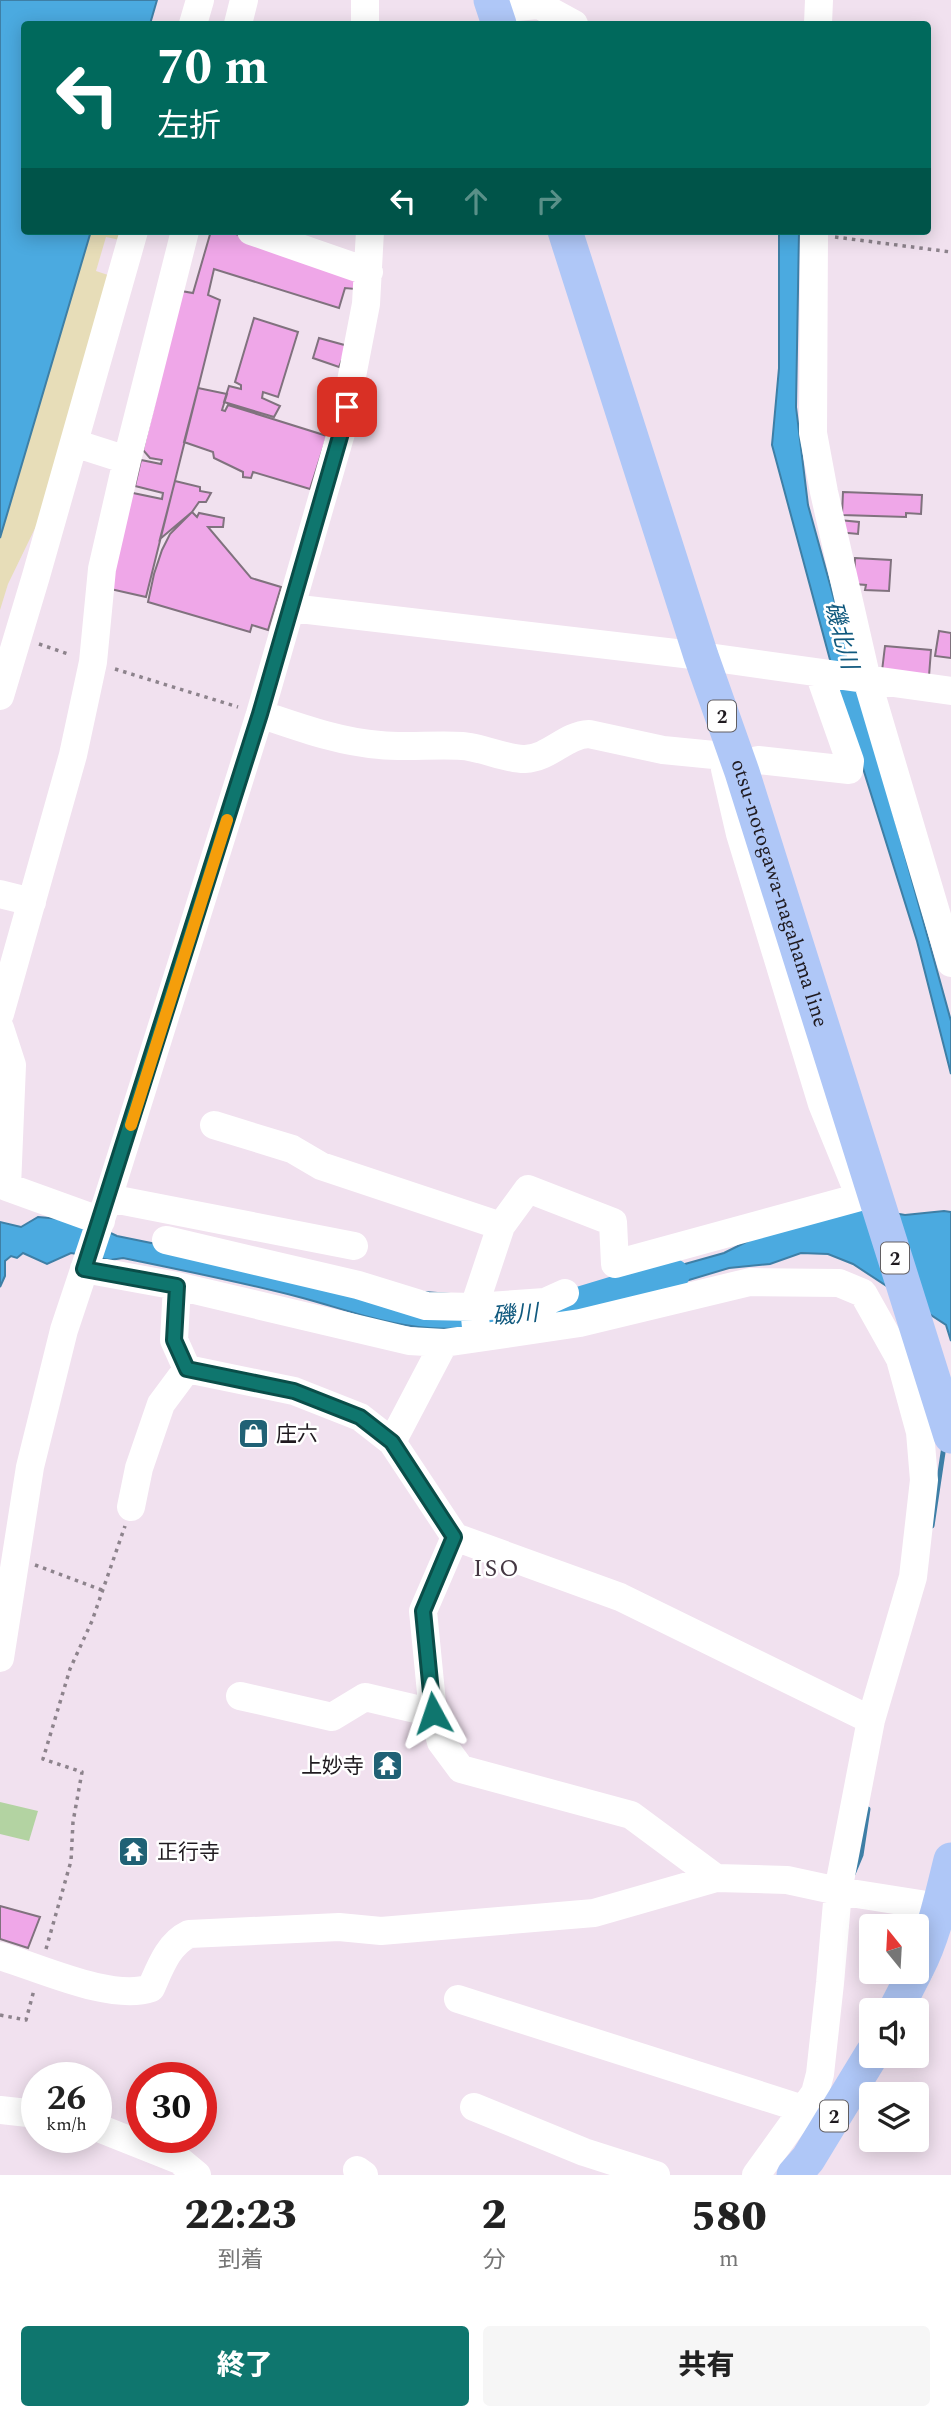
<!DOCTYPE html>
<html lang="ja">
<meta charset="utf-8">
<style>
:root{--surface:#fff;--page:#f6f6f6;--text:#222;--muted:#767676;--accent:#0f766e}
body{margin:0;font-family:Spectral,"Noto Sans JP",serif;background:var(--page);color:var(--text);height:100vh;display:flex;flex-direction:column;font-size:26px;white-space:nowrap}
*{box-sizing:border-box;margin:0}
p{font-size:23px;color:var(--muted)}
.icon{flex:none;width:38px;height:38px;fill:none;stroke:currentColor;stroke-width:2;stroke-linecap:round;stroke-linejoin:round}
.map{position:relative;height:2175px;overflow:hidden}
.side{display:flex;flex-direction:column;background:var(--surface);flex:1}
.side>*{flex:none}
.guide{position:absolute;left:21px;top:21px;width:910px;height:214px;border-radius:7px;box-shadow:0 4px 18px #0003;background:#00695c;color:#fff;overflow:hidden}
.needle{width:46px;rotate:342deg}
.controls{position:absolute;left:859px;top:1914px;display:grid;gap:14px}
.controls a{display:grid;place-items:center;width:70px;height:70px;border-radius:7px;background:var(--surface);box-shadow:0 4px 18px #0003;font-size:35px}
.speed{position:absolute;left:21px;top:2062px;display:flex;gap:14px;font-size:35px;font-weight:700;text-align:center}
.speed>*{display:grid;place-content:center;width:91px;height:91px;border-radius:50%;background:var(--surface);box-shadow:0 4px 18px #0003;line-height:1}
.speed small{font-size:18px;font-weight:400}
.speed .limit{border:10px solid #d22;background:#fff;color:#111}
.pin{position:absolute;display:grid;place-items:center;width:60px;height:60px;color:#fff;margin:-30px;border-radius:14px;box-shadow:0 4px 10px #0006}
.me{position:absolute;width:77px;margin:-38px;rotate:355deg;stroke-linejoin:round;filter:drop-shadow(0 0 5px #0008)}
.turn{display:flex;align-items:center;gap:24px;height:147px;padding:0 21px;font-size:32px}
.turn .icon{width:91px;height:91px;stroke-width:2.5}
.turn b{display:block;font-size:49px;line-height:60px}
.lanes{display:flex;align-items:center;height:66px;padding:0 21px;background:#0003;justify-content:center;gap:35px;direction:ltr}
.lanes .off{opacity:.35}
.eta{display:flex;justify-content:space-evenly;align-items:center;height:119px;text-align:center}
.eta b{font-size:42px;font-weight:800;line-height:49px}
.button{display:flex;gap:14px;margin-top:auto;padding:14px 21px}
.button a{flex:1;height:80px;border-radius:7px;background:var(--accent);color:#fff;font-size:28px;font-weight:800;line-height:80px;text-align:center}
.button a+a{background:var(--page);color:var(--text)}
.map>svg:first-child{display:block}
.green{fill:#b3d3a2}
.sand{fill:#e7ddb8}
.water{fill:#4baae0;stroke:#3e7fa6;stroke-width:2}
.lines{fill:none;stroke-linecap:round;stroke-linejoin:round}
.stream{stroke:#3e7fa6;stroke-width:5}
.river{stroke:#4baae0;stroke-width:33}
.building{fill:#efa7e8;stroke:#80727e;stroke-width:2}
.path{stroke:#8d838c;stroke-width:3.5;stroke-dasharray:3.5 5;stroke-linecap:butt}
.minor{stroke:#fff;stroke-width:28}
.major{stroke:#afc7f7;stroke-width:35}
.route-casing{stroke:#0a4d48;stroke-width:18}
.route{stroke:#0f766e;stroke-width:12}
.slow{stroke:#f59e0b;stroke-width:12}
.labels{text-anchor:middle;stroke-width:5;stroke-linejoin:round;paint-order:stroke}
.shield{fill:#fff;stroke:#625f62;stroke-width:2}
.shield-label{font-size:19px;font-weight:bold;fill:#1f1a1f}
.street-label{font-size:21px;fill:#1f1a1f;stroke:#fff}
.poi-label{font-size:21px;fill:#1f1a1f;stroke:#fff;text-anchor:start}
.water-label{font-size:23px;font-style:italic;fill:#10597e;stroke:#fff}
.quarter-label{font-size:24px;letter-spacing:2px;fill:#443742;stroke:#fff}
</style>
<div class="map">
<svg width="951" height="2175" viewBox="0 0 951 2175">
<rect width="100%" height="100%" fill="#f1e1ef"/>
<!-- green -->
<path class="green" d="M0,1802L38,1811L29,1841L0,1834Z"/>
<!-- sand -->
<path class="sand" d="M91,231H121L120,240L106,237L96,271L108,275L40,518L8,584L0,610V538Z"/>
<!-- water -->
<path class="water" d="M0,0H157L150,24H24V231H91L0,538Z
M779,231H799L796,407L808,505L951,1021V1074L917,941L836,682L772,445L779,368Z
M859,1207L905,1215L944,1211L951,1212V1341L946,1325L853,1264L828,1254L801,1253L770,1264L729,1268L649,1292L648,1288L631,1293L628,1280L724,1253L760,1235Z
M38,1217L85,1221L117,1236L210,1255L332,1285L555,1302L598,1289L601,1303C550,1318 482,1332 429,1328C385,1325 341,1308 299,1297C241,1282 182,1270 123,1258L110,1260L71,1253L47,1264L23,1253L17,1258L11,1256L5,1261V1276L0,1287V1222L21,1227Z"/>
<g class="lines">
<!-- stream -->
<path class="stream" d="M932,1526L944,1446
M853,1874L861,1855L868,1809"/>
<!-- river -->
<path class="river" d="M557,1310L673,1275"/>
</g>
<!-- building -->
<path class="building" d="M211,231H227L358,275L355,289L345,288L339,308L214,269L208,295L220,300L146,597L106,588L128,492L162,499L163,493L135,486L141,460L161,464L162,460L150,458L143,450L181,291L193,293Z
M254,318L298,332L278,397L263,392L262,398L280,406L274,417L224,402L229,386L241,389V385L235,382Z
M319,338L348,346L339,367L313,358Z
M198,388L227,394L222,410L225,411L228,405L327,436L310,489L253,472L251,478L243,477V472L214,458L213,452L184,442Z
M175,481L200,487V491L211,493L206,502H199L192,512L160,539Z
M843,492L922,495L921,514L906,513V517L842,515Z
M192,512L197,517L199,513L224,518L223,527H208L251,578L281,587L268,630L252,625L250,632L148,602L154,574L162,550L170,534Z
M839,520L859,522L858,534L838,532Z
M855,558L891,560L889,591L865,590L866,585L854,584Z
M939,631L951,633V658L935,656Z
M885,646L931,650L929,676L882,671Z
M0,1906L40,1917L28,1948L0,1939Z"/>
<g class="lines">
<!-- path -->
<path class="path" d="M835,237L951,252
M39,644L71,655
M115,669L238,707
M35,1565L102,1590
M46,1949L71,1861L73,1822L82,1772L43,1759L70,1669L92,1621L125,1526
M0,2015L26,2020L34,1990"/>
<!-- minor -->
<path class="minor" d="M365,0V24
M494,9L539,5L574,24
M193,24L200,0
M238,24L244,0
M818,24L819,0
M251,231L369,272
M814,231L813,433L824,492L867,680L951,963
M74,443L127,460
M291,608L701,656L951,691
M0,696L36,576L134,231
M260,714C299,727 339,742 380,745C407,748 435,744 462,746C481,747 509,760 525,759C550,758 565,735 589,734L663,750L714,755
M758,760L849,770L850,761L819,673
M0,894L32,902
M0,1014L73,755L93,662L102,569L127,460L185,231
M0,1028L12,1065L7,1187L101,1221
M214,1125L292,1149L321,1166L501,1226L474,1307L477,1337
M108,1198L354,1246
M501,1226L528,1189L613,1222L615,1264L860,1197L822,1104L740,834L725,769
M166,1240L358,1285L426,1306L474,1307L545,1302L565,1293
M84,1269L177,1286L409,1341L444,1343L580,1323L750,1282L839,1283L863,1293L900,1359L920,1432L924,1480L913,1577L871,1720L838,1891L830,1983L820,2074L815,2093L756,2175
M177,1286L174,1340L187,1369
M444,1343L392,1442L455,1537
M131,1507L139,1468L161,1404L187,1369L294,1391L360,1417L392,1442
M0,1658L30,1467L64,1330L108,1198L260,714L341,433L366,304L370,231
M240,1696L332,1717L365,1697L433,1713
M716,1878L631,1815L461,1769L441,1742L433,1713L423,1611L455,1537L620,1597L871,1720
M0,1956C40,1968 113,2002 151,1988C160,1968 168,1944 189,1934L339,1927L381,1931L594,1913L716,1878L787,1880L838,1891L951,1909
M458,1999L803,2109
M474,2107L584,2152L656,2175
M0,2110L37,2114
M96,2127L179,2160L197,2175
M357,2170L364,2175"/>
<!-- major -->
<g class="major">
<path d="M491,0L499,24"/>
<path id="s1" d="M565,231L701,656L742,772L951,1436"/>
<path d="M917,1968C934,1935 942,1896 951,1860"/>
<path d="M895,2011L915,1972"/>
<path d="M794,2175L808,2159L872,2054"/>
</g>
</g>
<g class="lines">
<defs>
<path id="route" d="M347,407L341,433L260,714L84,1269L177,1286L174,1340L187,1369L294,1391L360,1417L392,1442L454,1537L423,1611L433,1713"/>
</defs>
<!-- route casing -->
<use href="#route" class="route-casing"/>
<!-- route -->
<use href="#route" class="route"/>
<!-- slow -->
<path class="slow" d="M131,1125L227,820"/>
</g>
<!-- icons -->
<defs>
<symbol id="shop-square" viewBox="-11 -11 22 22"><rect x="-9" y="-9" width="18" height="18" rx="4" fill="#206175" stroke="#fff"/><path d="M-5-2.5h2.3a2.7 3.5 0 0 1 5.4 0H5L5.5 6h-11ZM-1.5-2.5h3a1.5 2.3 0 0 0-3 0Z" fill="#fff"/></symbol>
<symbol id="temple-square" viewBox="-11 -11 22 22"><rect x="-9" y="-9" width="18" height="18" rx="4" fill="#206175" stroke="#fff"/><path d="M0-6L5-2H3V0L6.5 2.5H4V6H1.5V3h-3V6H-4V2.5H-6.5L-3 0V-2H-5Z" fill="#fff"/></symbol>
</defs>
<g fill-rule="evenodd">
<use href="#shop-square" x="236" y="1416" width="35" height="35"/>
<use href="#temple-square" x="370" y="1748" width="35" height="35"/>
<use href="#temple-square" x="116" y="1834" width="35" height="35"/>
</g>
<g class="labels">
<!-- shield labels -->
<g class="shield">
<rect x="708" y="700.5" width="28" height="31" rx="5"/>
<rect x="881" y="1242.5" width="28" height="31" rx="5"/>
<rect x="820" y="2100.5" width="28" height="31" rx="5"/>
</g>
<g class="shield-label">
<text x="722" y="723">2</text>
<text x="895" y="1265">2</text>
<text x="834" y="2123">2</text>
</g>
<!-- street labels -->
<g class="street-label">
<text dy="7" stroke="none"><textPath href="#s1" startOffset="696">otsu-notogawa-nagahama line</textPath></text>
</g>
<!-- poi labels -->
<g class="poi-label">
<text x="276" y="1441">庄六</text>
<text x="364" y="1773" text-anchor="end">上妙寺</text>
<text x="157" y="1859">正行寺</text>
</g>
<!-- water labels -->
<g class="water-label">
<text transform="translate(842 635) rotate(75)" y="8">磯北川</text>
<text transform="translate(515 1314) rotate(-5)" y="8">磯川</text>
</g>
<!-- quarter labels -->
<g class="quarter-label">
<text x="497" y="1576">ISO</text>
</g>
</g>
</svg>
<div class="controls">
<a><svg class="needle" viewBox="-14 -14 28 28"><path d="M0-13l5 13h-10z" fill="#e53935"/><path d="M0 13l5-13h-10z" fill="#767676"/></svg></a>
<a><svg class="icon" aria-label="sound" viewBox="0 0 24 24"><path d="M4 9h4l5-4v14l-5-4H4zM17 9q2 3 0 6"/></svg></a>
<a><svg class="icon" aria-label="layers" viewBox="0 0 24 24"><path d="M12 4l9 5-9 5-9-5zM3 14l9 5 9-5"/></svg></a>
</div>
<div class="speed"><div>26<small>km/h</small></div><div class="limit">30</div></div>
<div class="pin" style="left:347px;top:407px;background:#d93025"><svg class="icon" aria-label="arrive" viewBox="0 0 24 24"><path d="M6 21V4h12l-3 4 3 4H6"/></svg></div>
<svg class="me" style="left:433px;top:1713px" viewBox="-20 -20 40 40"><path d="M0-17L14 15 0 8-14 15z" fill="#0f766e" stroke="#fff" stroke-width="4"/></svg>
<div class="guide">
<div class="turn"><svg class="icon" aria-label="left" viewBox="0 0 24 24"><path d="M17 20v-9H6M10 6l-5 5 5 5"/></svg><div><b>70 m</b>左折</div></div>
<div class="lanes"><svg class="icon" aria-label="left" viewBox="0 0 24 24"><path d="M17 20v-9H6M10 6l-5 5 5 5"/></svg><svg class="icon off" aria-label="ahead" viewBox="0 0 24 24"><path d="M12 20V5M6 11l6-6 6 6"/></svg><svg class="icon off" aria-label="right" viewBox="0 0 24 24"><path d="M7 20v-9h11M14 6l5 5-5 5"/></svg></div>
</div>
</div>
<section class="side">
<div class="eta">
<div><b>22:23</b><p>到着</p></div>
<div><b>2</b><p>分</p></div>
<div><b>580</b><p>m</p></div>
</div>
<div class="button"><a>終了</a><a>共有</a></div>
</section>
